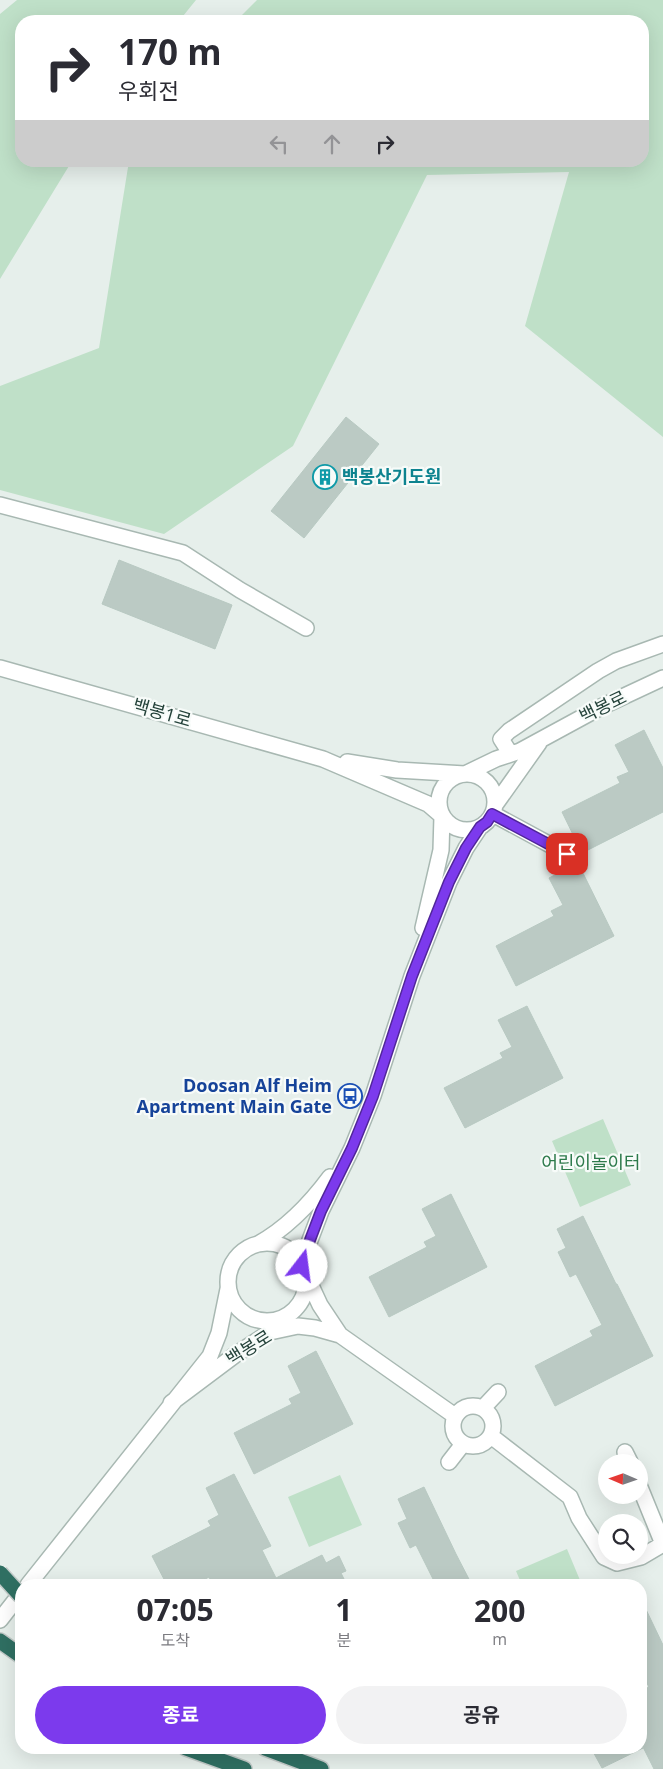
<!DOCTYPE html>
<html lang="ko">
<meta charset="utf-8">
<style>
:root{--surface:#fff;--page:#f2f2f3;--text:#2b2b33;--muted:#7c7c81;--accent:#7c3aed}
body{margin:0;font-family:"Open Sans","Noto Sans KR",sans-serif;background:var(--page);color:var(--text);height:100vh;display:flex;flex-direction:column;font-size:19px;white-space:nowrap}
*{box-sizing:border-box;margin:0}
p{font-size:16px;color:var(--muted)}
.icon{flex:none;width:28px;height:28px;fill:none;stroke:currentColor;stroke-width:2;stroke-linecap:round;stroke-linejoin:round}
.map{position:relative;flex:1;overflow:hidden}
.details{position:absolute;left:15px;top:1579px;width:632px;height:175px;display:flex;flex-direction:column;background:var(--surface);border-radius:20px;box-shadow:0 5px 20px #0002}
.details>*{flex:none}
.banner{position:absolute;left:15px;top:15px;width:634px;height:152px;border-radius:20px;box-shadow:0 5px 20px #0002;background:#fff;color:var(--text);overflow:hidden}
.needle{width:32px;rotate:272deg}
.buttons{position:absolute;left:598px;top:1454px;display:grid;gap:10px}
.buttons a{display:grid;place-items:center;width:50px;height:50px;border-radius:50%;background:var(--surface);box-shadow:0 5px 20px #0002;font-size:25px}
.pin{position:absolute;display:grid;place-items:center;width:42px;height:42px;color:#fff;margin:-21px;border-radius:10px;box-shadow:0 2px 8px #0006}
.me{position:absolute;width:55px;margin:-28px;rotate:15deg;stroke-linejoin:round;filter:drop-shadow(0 0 4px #0008)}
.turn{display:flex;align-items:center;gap:18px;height:105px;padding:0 20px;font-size:22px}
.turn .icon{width:65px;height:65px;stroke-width:2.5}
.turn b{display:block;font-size:35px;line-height:42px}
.lanes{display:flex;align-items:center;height:48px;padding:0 20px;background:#0003;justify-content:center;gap:25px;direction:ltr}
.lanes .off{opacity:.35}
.eta{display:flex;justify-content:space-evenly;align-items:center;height:85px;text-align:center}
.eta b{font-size:30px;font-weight:700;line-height:35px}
.primary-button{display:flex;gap:10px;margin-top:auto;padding:10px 20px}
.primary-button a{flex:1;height:58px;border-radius:30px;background:var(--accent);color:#fff;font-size:20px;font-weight:700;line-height:58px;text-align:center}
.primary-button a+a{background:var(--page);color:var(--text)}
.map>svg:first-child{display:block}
.green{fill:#bfe0c8}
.building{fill:#bbcac4;stroke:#b8c9c2}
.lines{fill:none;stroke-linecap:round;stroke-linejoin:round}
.minor-casing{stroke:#a8b8b2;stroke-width:18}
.highway-casing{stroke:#c2cac8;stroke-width:18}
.minor{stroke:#fff;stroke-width:15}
.highway{stroke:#2f6f62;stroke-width:15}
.highway-bridge-casing{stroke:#c2cac8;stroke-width:18;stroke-linecap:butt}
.highway-bridge{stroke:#2f6f62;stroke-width:15}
.route-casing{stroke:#51269a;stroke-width:12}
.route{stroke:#7c3aed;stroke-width:9}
.labels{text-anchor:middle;stroke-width:4.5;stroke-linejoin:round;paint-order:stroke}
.culture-label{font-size:18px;font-weight:bold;fill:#0d838f;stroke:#f7fbf9;text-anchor:start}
.street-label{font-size:18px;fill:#24423a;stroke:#f7fbf9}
.transit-label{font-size:18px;font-weight:bold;fill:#164399;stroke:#f7fbf9;text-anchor:end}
.park-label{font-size:18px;fill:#2d7a4b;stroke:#f7fbf9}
</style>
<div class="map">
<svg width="663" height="1769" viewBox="0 0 663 1769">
<rect width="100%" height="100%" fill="#e6efeb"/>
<!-- green -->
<path class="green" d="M17,0H196L179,21H21V161H72L0,279V14Z
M257,0H663V437L525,326L569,172L427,175L293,446L164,534L0,490V386L99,348L129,161H642V21H236Z
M603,1119L631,1185L580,1207L552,1141Z
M340,1475L362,1525L309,1547L288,1497Z
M567,1549L582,1585H522L516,1571Z"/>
<!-- building -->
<path class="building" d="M346,417L379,444L304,538L271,511Z
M119,560L232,605L215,649L102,604Z
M644,730L663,768V812L582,853L562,812L620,783L617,777L629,772L615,745Z
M578,863L614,936L516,986L496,946L554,916L551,911L563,905L549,878Z
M527,1006L563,1078L465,1128L444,1088L503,1058L500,1053L512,1047L498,1020Z
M451,1194L487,1267L389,1317L369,1277L427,1247L424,1242L436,1236L422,1209Z
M583,1216L616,1284H617L653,1356L555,1406L535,1366L593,1336L590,1331L602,1325L576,1274L570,1277L558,1252L566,1248L557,1229Z
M316,1351L353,1424L254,1474L234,1433L292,1404L289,1399L301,1393L288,1366Z
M234,1474L271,1546L262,1550L276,1578L322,1555L326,1563L339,1556L346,1571L341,1573L347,1585H213L209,1577L194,1585H167L152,1556L211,1526L208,1521L219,1515L206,1488Z
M424,1487L456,1554L472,1585H436L416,1545L410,1548L398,1523L407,1519L398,1499Z
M641,1599L663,1645V1769H654L641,1743V1691L649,1687L641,1672Z
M591,1748H643L602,1768Z"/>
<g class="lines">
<defs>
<path id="minor" d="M0,505L183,553L240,590L306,628
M0,668L323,759L428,804L442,816L441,850L423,928
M510,753L501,739L509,731L598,671L616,661L663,644
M347,762L397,770L465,774L496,759L520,751L601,707L663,678
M439 802a28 28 0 1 1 56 0a28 28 0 1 1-56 0Z
M495,805L539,743
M493,814L567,854
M228 1282a39 39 0 1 1 78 0a39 39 0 1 1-78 0Z
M258,1244C287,1228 310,1204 330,1177
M340,1335L455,1416
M171,1403L235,1355L270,1332L298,1326L315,1328L340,1335L320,1305L302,1266L310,1240L321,1211L352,1148L373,1096L412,976L449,882L466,848L480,827
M453 1426a20 20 0 1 1 40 0a20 20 0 1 1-40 0Z
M483,1408L498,1392
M491,1436L570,1497L579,1518L604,1557L617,1563L641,1557L663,1544
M625,1452L630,1462
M449,1462L463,1444
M639,1485L663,1544
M28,1585L210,1356L219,1333L228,1289
M0,1620L21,1593"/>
<path id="highway" d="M0,1641L21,1656
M186,1748L244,1769
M265,1748L321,1769"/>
</defs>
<!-- minor casing -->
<use href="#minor" class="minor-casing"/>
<!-- highway casing -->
<use href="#highway" class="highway-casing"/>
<!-- minor -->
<use href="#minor" class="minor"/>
<!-- highway -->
<use href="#highway" class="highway"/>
<defs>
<path id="highway-bridge" d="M0,1573L21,1596"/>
</defs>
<!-- highway-bridge casing -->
<use href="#highway-bridge" class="highway-bridge-casing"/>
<!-- highway-bridge -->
<use href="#highway-bridge" class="highway-bridge"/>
</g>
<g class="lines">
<defs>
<path id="route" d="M302,1266L310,1240L321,1211L352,1148L373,1096L412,976L449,882L466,848L480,827L487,822L492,814L567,854"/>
</defs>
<!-- route casing -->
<use href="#route" class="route-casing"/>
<!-- route -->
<use href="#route" class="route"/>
</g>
<!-- icons -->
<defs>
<symbol id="building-ring" viewBox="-11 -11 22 22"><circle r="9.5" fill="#f7fbf9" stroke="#0f9aa8" stroke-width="1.5"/><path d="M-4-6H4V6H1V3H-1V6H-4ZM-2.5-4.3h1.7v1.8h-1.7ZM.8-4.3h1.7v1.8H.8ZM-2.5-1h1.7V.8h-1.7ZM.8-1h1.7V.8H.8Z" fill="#0f9aa8"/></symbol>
<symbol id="bus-ring" viewBox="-11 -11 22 22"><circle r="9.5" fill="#f7fbf9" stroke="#1a4fb4" stroke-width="1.5"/><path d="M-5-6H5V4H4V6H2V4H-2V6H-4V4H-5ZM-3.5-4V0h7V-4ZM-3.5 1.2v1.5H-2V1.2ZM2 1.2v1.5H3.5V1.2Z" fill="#1a4fb4"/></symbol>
</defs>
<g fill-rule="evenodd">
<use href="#building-ring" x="311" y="463" width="28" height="28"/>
<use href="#bus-ring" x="336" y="1082" width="28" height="28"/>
</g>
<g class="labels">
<!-- culture labels -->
<g class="culture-label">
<text x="342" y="483">백봉산기도원</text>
</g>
<!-- street labels -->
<g class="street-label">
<text transform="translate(603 707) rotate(-26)" y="6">백봉로</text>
<text transform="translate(162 713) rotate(16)" y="6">백봉1로</text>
<text transform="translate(249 1348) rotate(-32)" y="6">백봉로</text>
</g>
<!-- transit labels -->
<g class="transit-label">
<text x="332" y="1092">Doosan Alf Heim<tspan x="332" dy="21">Apartment Main Gate</tspan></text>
</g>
<!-- park labels -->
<g class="park-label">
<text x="591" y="1169">어린이놀이터</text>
</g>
</g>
</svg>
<div class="buttons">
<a><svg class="needle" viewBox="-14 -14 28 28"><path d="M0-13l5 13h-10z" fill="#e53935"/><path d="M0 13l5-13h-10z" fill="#7c7c81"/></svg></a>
<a><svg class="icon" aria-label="search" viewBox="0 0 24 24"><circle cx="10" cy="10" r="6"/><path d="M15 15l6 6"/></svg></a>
</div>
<div class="pin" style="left:567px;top:854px;background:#d93025"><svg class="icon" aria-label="arrive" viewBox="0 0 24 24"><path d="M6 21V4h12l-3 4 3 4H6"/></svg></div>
<svg class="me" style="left:302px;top:1266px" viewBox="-20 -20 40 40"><circle r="19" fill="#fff"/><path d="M0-13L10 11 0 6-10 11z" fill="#7c3aed"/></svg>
<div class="banner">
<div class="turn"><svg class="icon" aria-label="right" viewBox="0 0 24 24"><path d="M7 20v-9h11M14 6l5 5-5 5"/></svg><div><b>170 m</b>우회전</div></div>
<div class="lanes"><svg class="icon off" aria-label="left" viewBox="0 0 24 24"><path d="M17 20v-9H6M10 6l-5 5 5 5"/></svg><svg class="icon off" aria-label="ahead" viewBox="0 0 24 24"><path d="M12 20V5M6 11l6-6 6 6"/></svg><svg class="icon" aria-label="right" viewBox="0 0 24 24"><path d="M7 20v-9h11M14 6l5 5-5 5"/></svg></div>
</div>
<section class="details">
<div class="eta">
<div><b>07:05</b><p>도착</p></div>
<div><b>1</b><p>분</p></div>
<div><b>200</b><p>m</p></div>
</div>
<div class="primary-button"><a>종료</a><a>공유</a></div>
</section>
</div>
